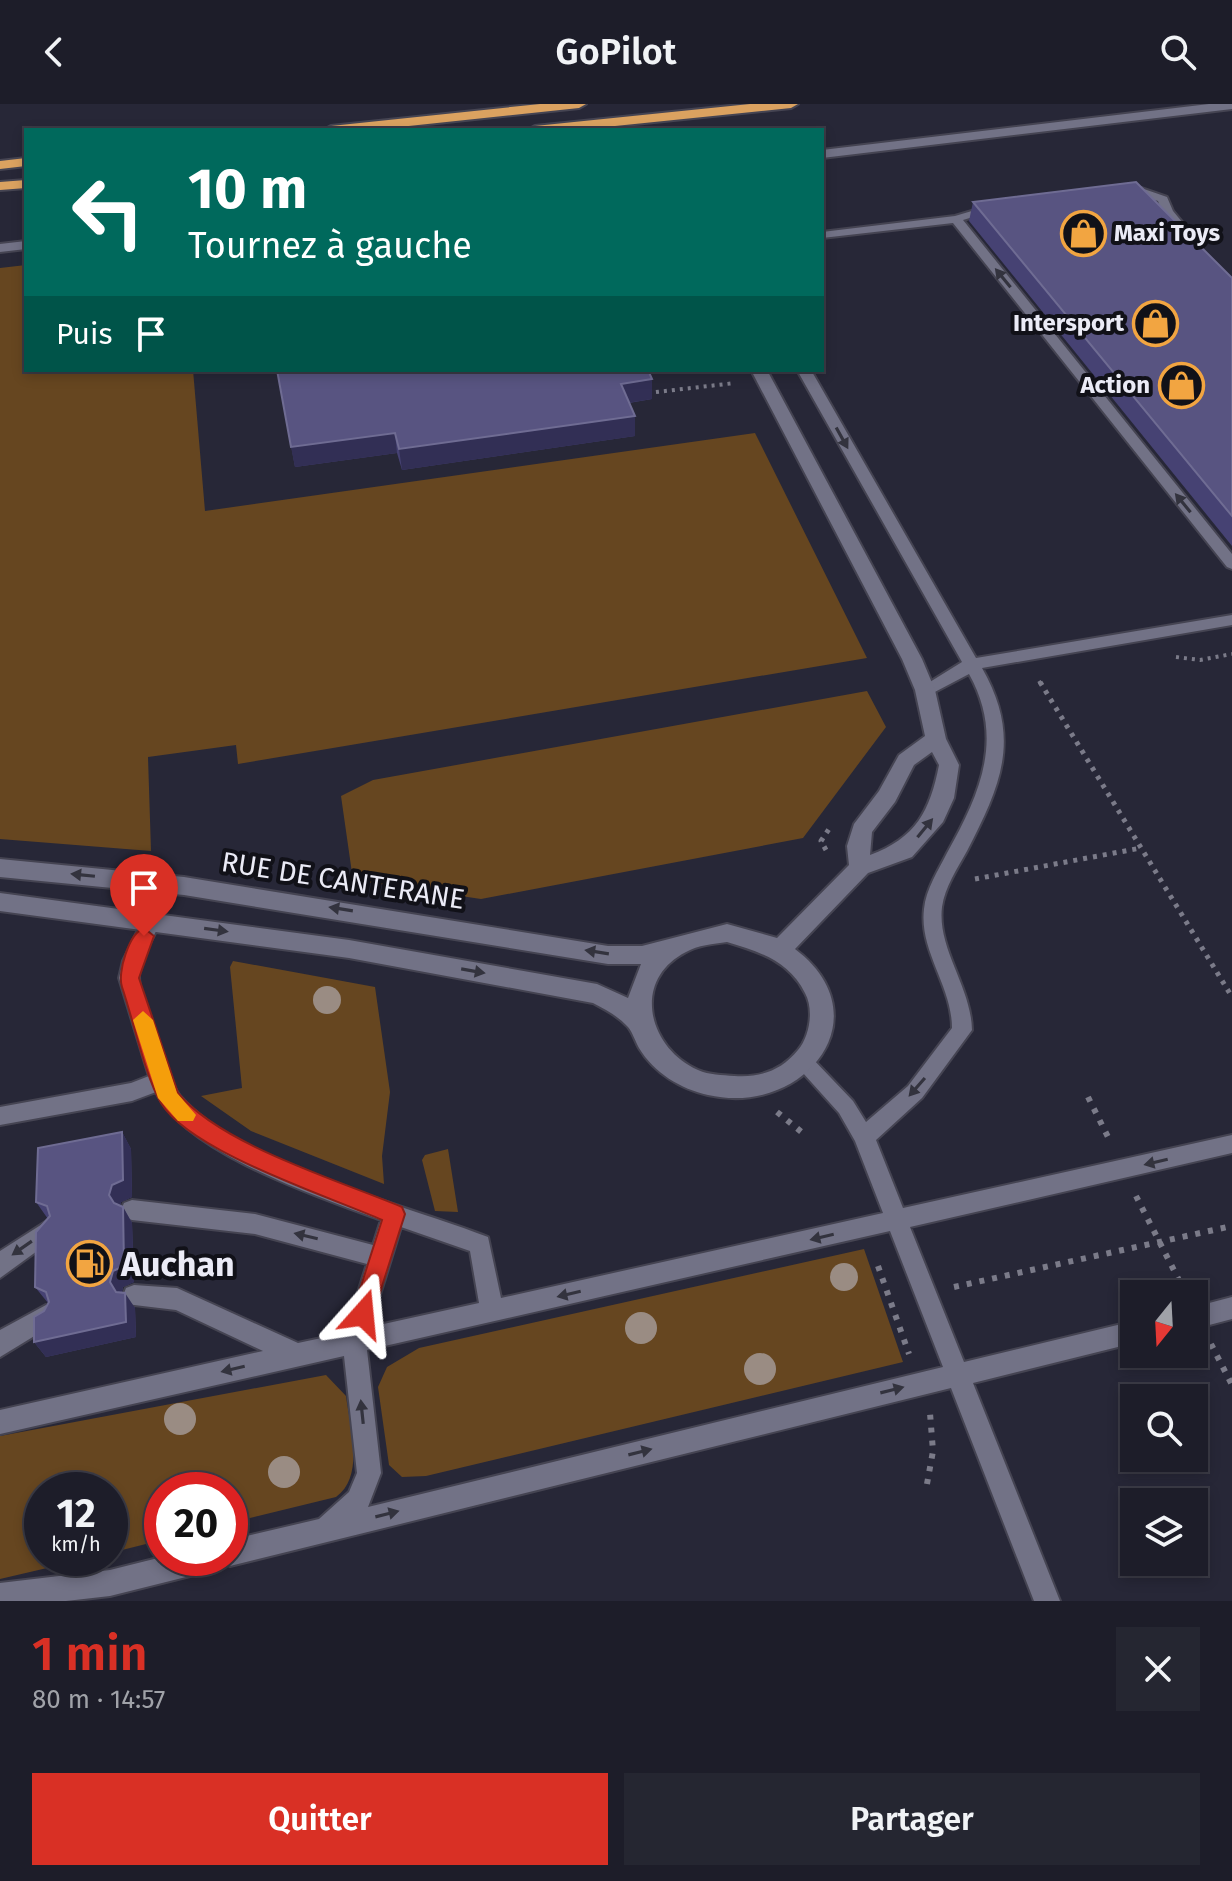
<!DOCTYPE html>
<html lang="fr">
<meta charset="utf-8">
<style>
:root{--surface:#1d1d29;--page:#252631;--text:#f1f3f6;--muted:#a0a2a8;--line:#3b3b46;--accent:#d93025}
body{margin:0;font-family:"Fira Sans",sans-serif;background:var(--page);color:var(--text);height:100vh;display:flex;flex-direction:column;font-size:30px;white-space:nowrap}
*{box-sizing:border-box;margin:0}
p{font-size:26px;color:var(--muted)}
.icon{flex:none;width:44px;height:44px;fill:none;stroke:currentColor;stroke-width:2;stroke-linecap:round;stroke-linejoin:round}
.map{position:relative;height:1497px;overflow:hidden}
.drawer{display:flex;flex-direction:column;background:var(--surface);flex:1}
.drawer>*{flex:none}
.guide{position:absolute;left:24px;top:24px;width:800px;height:244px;border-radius:0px;box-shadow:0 4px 12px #0003,0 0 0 2px var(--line);background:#00695c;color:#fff;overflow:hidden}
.needle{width:52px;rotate:198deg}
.fabs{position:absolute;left:1120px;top:1176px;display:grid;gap:16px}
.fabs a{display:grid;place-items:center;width:88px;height:88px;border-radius:0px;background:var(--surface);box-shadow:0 4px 12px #0003,0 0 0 2px var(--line);font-size:40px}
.speed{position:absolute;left:24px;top:1368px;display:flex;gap:16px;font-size:40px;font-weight:700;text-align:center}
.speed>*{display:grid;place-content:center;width:104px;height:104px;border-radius:50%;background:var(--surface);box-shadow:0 4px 12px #0003,0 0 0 2px var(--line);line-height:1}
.speed small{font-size:20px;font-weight:400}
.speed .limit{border:12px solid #d22;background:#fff;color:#111}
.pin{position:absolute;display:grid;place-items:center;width:68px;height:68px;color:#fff;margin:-82px -34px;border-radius:50% 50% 50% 0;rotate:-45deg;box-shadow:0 0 8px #0007}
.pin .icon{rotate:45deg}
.me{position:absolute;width:88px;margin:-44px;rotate:18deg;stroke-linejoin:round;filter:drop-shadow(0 0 6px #0008)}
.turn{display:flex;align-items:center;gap:28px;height:168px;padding:0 32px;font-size:36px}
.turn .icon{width:104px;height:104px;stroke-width:2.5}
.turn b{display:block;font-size:56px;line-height:68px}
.then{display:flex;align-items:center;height:76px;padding:0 32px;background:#0003;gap:16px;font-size:30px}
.round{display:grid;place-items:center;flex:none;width:84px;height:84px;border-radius:0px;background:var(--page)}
.summary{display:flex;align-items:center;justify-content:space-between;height:136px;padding:0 32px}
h1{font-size:48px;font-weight:600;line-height:60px;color:var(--accent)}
.action{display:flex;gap:16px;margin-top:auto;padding:16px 32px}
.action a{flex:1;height:92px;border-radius:0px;background:var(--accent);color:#fff;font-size:32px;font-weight:600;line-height:92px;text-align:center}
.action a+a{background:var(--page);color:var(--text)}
header{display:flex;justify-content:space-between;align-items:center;height:104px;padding:0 32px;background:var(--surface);font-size:36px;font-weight:600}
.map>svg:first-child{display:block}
.green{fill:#664620}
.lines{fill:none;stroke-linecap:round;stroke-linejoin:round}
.service-casing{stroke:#454452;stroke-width:4}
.minor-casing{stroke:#454452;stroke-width:4}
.motorway-casing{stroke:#454452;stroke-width:4}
.path-far2{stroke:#7b7b89;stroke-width:4;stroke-dasharray:3 5;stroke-linecap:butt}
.path-far1{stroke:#7b7b89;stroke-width:5;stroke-dasharray:4 6;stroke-linecap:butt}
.path{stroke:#7b7b89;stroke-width:6;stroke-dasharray:5 8;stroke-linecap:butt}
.service{fill:#727286;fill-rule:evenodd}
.minor{fill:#727286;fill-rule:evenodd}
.motorway{fill:#dba260;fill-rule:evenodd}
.tree{fill:#9a8c83}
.wall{fill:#464273}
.shaded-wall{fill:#322f55}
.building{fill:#585481;stroke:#6f6c93;stroke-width:2}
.oneway{fill:#33333e}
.route{fill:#d93025;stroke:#8d1f18;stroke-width:2}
.slow{fill:#f59e0b}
.labels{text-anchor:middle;stroke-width:8;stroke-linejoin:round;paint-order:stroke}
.far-poi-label{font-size:24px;font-weight:bold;fill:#ebebf6;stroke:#111118;text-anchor:end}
.street-label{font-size:28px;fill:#ebebf6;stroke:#111118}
.near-poi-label{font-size:34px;font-weight:bold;fill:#ebebf6;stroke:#111118;text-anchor:start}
</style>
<header><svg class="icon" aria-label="back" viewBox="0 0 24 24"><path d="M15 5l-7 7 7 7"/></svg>GoPilot<svg class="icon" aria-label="search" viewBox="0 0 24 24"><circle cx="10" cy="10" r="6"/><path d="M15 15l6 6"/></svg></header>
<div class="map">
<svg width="1232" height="1497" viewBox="0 0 1232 1497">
<rect width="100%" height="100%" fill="#272737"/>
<!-- green -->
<path class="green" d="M26,161V266H193L205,407L755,329L867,554L238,660L236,641L148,653L151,747L0,735V164Z
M867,587L886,623L803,734L481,795L353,776L341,692L373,676Z
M233,857L375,883L390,988L382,1052L384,1080L251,1027L201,992L242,984L230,863Z
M448,1045L458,1108L435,1107L422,1056L425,1051Z
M864,1145L903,1258L426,1372L402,1373L389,1361L378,1283L387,1263L419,1244Z
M326,1271L346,1292C350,1323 365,1372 336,1393L230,1419V1386H162V1436L110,1449V1386H42V1454H90L0,1475V1332Z"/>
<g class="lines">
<defs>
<path id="service" d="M1141,84L1167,93L1173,107L1192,130L1190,132H1182L1162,108L1158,97C1147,93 1125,91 1119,88Z
M992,101L996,102V106L963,116L1232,450V465L1227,463L953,119L822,134V128L955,112Z
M797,266H811L976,554L1232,511V521L982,564C1022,634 1001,681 967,747C957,765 945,783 942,803C937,845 971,882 972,926L922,994L876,1036L903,1104L1232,1031V1049L910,1123L964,1258L1134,1217V1239L973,1279L1060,1497H1034L951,1284L230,1462L221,1458L219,1463L210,1467L110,1492L66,1497H0V1479L110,1466L162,1453L230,1454V1436L319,1415L349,1388L357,1369L344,1252L0,1330V1306L263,1247L176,1206L126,1200L123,1192L126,1184L134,1181L177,1184L298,1239L345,1229L367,1160L255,1130L132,1116L124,1113L121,1106L124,1099L132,1096L255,1110L373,1141L381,1116C319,1093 186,1049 156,988L132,997L0,1021V1003L131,979L149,972L119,874L123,857L145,812H159L161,817C154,833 139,855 139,873C139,891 151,914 156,932C161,950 169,978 180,992C239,1060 403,1100 488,1133L501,1194L883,1109L855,1037L839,1009L794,959L797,953L804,950L811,953L853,997L866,1018L908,982L952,924C952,882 919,847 924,805C926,785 938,767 947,749C980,690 1005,634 969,570L931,590L925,592L917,586L962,558ZM401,1123L470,1147L479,1199L370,1223ZM890,1127L943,1263L368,1403L381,1369L367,1246Z
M47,1117L55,1120L58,1127L55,1134L0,1174V1147Z
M1232,1193V1215L1194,1225V1203Z
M46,1201L54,1204L57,1212L54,1220L0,1253V1226Z"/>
<path id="minor" d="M1209,0H1232V5L822,54V46Z
M26,137V145L0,148V140Z
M751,266H767L922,555L935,586L946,635L959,661L954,694L943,718L912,753L868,769L795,845C884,912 805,1013 708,991C681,985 654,969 639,944C635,937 633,929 628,923C618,912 606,906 593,899L349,854L0,807V789L349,836L597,880L628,894L641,860H608L184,791L0,773V755L184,773L608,842H642L727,820L777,834L849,761L847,742L854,720L879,687L899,651L925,632L915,586L902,555ZM932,648L939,661C930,707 916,734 870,751L872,728L895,698L914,661ZM727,838C760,848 789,857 805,889C814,905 810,932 798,946C781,967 759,974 734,972C722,971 709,971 698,966C648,944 631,876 686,848C698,841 713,840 727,838Z"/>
<path id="motorway" d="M540,0H586L579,4L371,26H324L331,22Z
M750,0H798L791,4L576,26H528L535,22Z
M26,54V62L0,65V57Z
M26,76V84L0,86V78Z"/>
</defs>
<!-- service casing -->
<use href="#service" class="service-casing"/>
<!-- minor casing -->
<use href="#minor" class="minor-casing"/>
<!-- motorway casing -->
<use href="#motorway" class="motorway-casing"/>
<!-- path-far2 -->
<path class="path-far2" d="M648,289L735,279
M1176,553L1200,556L1232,550
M1039,577L1041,580"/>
<!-- path-far1 -->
<path class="path-far1" d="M1040,578L1232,893
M826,746L821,737L829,725
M975,775L1141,744"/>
<!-- path -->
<path class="path" d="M1088,993L1111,1039
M777,1008L804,1030
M1136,1092L1184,1186
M878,1162L909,1250
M954,1183L1232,1122
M1211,1240L1232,1281
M927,1380L933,1347L930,1309"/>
<!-- service -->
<use href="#service" class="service"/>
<!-- minor -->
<use href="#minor" class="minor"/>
<!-- motorway -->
<use href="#motorway" class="motorway"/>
</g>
<!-- trees -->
<g class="tree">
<circle cx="327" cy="896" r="14"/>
<circle cx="844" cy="1173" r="14"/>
<circle cx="641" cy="1224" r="16"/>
<circle cx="760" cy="1265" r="16"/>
<circle cx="180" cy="1315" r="16"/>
<circle cx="284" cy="1368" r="16"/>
</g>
<!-- wall -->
<path class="wall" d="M973,98L1232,174V442L969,117Z
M277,266L652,275V295L629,299L635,312V332L402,366L397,349L295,363Z
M122,1028L131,1045L132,1093L121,1098L120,1102L123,1103L132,1119L134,1178L123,1183L122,1188L135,1204L136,1233L46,1253L34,1238L48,1199L35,1183L48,1115L36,1098Z"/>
<!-- shaded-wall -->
<path class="shaded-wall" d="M652,275V295L621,300V280Z
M635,312V332L402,366L399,345Z
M395,329L397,349L295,363L291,343Z
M122,1028L131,1045L132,1093L121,1098L118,1107L109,1091Z
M123,1103L132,1119L134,1178L123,1183L120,1193L125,1189L135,1204L136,1233L46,1253L34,1238Z"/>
<!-- building -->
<path class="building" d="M1136,78L1232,174V412L973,98Z
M277,266H648L652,275L621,280L635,312L399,345L395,329L291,343Z
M122,1028L123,1076L112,1081L109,1091L114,1099L123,1103L124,1162L113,1167L110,1178L116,1188L125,1189L126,1218L34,1238V1213L44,1207L49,1198L46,1188L35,1183L36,1128L50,1112L47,1102L36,1098L38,1044Z"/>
<!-- one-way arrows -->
<defs><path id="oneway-solid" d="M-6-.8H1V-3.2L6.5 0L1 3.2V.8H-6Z" transform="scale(2)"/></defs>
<g class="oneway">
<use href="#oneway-solid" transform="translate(1003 174) rotate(-129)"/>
<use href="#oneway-solid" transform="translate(842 334) rotate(61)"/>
<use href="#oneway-solid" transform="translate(1183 399) rotate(-129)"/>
<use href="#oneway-solid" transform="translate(925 724) rotate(-51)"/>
<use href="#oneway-solid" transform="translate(83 771) rotate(-174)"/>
<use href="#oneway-solid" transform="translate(341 805) rotate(-171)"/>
<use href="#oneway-solid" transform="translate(216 826) rotate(8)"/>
<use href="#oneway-solid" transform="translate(597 848) rotate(-171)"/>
<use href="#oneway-solid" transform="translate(473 867) rotate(10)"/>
<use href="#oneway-solid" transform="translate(917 983) rotate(131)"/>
<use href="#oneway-solid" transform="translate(1156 1058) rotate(167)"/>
<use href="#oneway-solid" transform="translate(306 1132) rotate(-167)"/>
<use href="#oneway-solid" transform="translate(822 1133) rotate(167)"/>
<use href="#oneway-solid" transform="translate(22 1144) rotate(145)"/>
<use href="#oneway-solid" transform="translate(569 1190) rotate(167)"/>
<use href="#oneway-solid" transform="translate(233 1265) rotate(167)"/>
<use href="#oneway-solid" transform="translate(892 1286) rotate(-14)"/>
<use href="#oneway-solid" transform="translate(362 1308) rotate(-96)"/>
<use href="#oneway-solid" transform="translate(640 1348) rotate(-14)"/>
<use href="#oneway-solid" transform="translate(387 1410) rotate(-14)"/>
</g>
<!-- route -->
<path class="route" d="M144,824L154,832L139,874L178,989C221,1041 338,1076 402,1103L405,1110L371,1217L363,1221L355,1217L352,1210L382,1116C328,1092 191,1048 161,999C145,972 133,915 122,883C117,869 129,829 144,824Z"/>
<!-- slow -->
<path class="slow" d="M143,907L153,916L177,989L196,1011L193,1017H178L158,994L133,916Z"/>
<!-- icons -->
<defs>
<symbol id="shop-ring" viewBox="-11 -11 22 22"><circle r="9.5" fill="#111118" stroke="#f2a541" stroke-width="1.5"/><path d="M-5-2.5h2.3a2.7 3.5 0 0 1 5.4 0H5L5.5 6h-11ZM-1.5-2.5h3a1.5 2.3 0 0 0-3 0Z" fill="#f2a541"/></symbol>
<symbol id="fuel-ring" viewBox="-11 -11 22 22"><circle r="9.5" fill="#111118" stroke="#f2a541" stroke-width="1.5"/><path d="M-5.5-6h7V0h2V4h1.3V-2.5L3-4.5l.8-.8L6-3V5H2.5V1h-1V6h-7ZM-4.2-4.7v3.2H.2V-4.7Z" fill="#f2a541"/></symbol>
</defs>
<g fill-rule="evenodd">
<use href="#shop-ring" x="1058" y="104" width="51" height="51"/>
<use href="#shop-ring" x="1130" y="194" width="51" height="51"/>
<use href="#shop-ring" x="1156" y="256" width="51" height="51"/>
<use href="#fuel-ring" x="64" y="1134" width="51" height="51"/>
</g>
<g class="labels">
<!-- far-poi labels -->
<g class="far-poi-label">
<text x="1114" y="137" text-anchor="start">Maxi Toys</text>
<text x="1124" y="227">Intersport</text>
<text x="1150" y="289">Action</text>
</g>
<!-- street labels -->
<g class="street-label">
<text transform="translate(343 776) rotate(9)" y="10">RUE DE CANTERANE</text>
</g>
<!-- near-poi labels -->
<g class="near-poi-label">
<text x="121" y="1172">Auchan</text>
</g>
</g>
</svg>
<div class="fabs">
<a><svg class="needle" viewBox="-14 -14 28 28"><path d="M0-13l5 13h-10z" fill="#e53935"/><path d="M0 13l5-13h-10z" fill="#a0a2a8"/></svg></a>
<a><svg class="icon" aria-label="search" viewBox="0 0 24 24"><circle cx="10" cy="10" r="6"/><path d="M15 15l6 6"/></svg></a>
<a><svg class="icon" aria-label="layers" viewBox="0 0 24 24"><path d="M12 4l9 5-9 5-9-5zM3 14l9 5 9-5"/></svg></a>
</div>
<div class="speed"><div>12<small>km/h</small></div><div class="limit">20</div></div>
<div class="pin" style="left:144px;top:832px;background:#d93025"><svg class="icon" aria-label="arrive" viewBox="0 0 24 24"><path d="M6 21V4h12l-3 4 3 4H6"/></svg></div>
<svg class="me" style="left:363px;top:1210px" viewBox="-20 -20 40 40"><path d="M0-17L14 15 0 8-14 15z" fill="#d93025" stroke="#fff" stroke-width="4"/></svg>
<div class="guide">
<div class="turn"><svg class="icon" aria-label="left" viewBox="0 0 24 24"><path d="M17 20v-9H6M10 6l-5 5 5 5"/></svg><div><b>10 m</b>Tournez à gauche</div></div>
<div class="then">Puis<svg class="icon" aria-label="arrive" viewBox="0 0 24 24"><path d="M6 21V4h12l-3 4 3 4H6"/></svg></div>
</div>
</div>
<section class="drawer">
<div class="summary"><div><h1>1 min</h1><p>80 m · 14:57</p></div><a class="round"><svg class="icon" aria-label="close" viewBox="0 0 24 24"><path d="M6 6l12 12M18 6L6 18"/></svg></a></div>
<div class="action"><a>Quitter</a><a>Partager</a></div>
</section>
